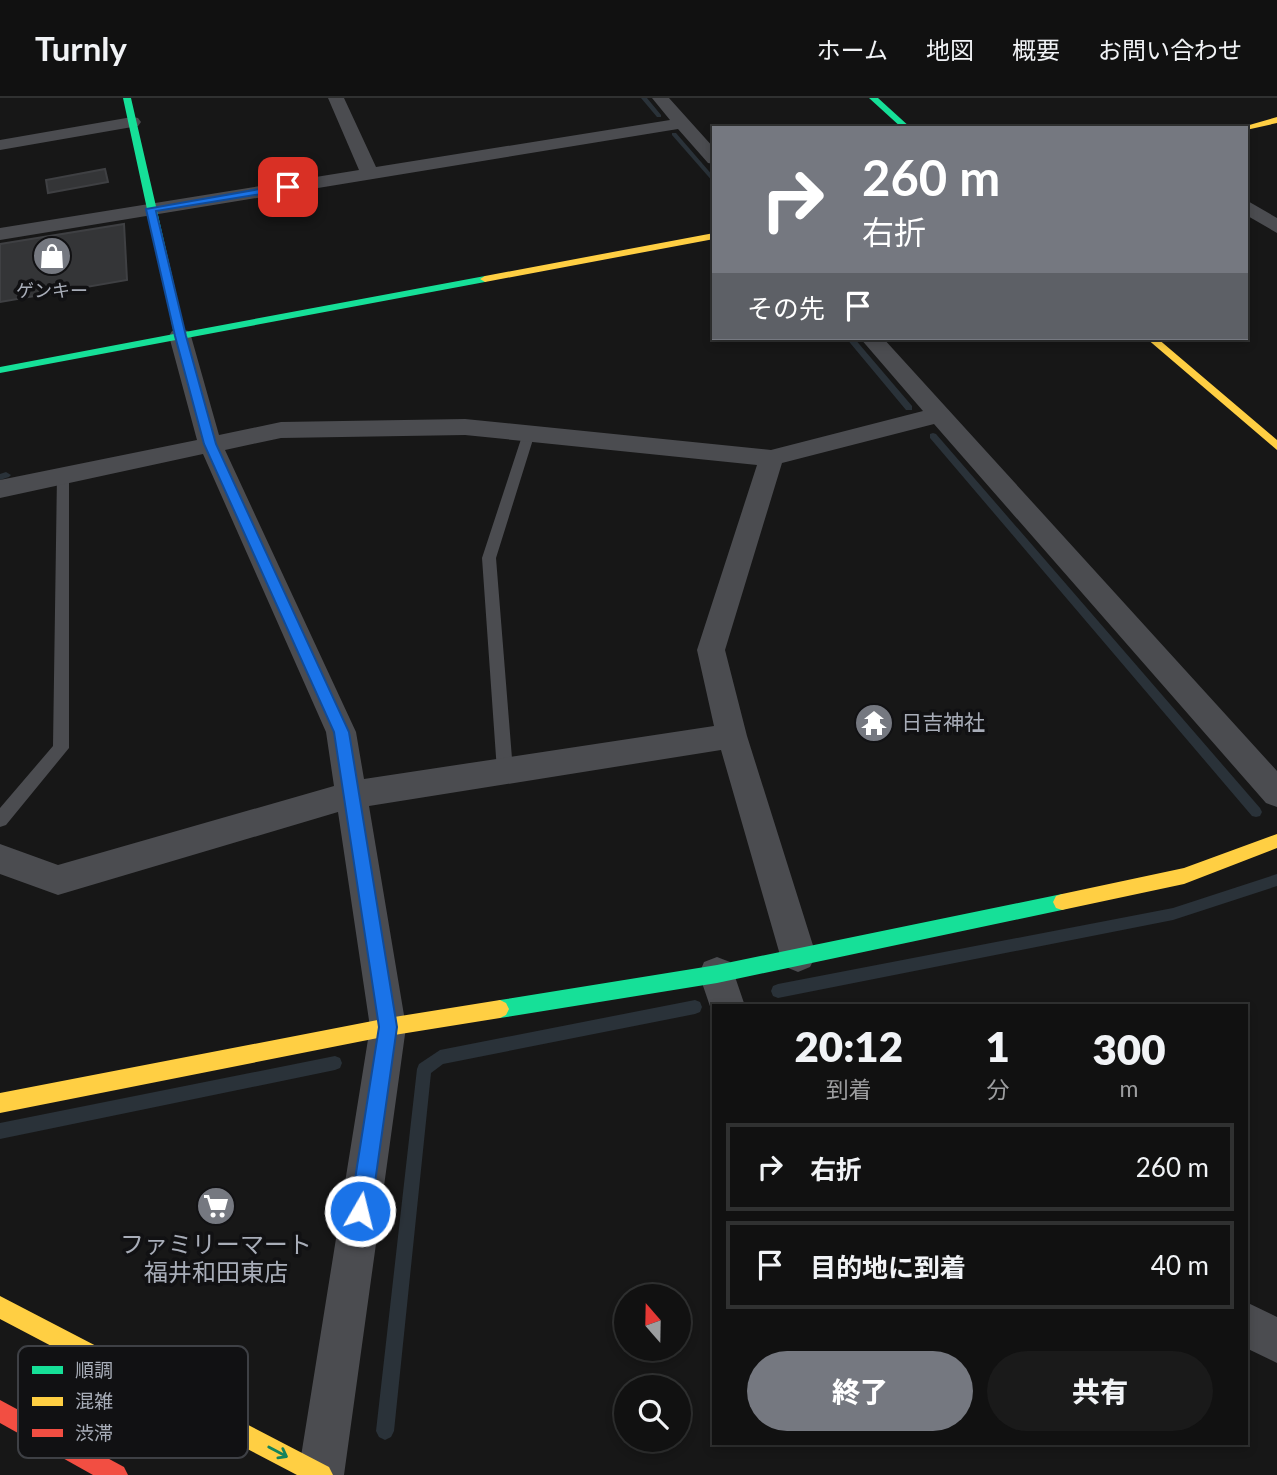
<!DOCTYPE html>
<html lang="ja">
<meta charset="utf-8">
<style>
:root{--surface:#111;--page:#1a1a1a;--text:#f1f3f6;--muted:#9c9d9f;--line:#303131;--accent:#757880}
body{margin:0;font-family:Lato,"Noto Sans JP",sans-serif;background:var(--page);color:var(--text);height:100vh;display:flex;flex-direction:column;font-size:26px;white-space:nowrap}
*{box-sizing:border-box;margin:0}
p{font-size:23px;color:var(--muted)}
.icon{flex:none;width:38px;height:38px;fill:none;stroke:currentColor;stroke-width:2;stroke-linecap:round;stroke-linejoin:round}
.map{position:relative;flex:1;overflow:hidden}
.side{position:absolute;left:712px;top:906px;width:536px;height:441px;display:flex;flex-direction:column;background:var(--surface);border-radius:0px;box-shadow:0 4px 10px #0003,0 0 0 2px var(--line)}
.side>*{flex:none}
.hud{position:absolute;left:712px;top:28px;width:536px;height:214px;border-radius:0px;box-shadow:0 4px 10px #0003,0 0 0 2px var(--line);background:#757880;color:#fff;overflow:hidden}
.needle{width:46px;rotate:340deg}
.buttons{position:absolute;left:614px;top:1186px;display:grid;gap:14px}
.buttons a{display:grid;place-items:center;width:77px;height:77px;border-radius:50%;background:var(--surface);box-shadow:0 4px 10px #0003,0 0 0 2px var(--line);font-size:35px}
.pin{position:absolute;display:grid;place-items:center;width:60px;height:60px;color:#fff;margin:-30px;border-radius:14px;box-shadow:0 4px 10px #0006}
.me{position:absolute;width:77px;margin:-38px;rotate:8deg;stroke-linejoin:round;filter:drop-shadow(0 0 5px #0008)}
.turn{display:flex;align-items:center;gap:24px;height:147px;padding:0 35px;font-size:32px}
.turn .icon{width:91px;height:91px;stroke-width:2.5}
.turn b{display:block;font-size:49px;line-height:60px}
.then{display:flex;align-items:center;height:66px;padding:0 35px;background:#0003;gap:14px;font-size:26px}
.eta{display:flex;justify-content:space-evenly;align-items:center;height:119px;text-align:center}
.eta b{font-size:42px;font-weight:800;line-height:49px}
.cta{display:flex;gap:14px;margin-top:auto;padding:14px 35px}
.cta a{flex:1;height:80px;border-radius:42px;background:var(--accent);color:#fff;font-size:28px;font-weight:800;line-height:80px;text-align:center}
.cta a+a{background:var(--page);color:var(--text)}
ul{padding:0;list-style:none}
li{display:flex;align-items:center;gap:21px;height:88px;margin:0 14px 10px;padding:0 21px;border:4px solid var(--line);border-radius:0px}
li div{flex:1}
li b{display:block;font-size:26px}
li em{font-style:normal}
header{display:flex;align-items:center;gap:42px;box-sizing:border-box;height:98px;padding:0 35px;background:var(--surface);border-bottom:2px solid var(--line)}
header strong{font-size:33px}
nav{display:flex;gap:38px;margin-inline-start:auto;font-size:24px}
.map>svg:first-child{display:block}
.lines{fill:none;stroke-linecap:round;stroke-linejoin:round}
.stream{fill:#2a3239;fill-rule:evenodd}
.building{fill:#343537;stroke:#3f4043;stroke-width:2}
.lane{fill:#4b4c50;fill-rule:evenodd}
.street{fill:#4b4c50;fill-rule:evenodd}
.fast{fill:#16e098;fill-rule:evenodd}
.slow{fill:#ffcf43;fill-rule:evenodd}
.jam{fill:#f24e42;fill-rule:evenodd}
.oneway{stroke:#14835c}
.route{fill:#1a73e8;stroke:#114b97;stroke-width:2}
.labels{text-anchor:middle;stroke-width:7;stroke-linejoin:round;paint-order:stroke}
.far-poi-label{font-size:18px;fill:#a8adb8;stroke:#111113}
.poi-label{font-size:21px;fill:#a8adb8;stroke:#111113;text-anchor:start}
.near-poi-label{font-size:24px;fill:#a8adb8;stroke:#111113}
.key{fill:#111113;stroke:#3e4045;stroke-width:2}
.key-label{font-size:19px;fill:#a8adb8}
</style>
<header>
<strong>Turnly</strong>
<nav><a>ホーム</a><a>地図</a><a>概要</a><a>お問い合わせ</a></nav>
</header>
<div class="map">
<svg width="1277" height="1377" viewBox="0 0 1277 1377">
<rect width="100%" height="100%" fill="#171717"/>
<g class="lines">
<!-- stream -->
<path class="stream" d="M641,0H647L661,17V19H657Z
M672,35H676L714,79V85L672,37Z
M846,240H854L912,308V312H906Z
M933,335L936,336L1260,710L1262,714L1260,718L1256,719L1252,718L930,340V336Z
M6,374L11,377L9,379L0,382V376Z
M1277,776V788L1173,822L778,900L773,898L771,893L773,888L778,886L1173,810Z
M695,902L700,904L702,909L700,914L695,916L443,966L431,975L394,1333L391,1339L385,1342L379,1339L376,1333L417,971L419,966L440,952Z
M335,958L340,960L342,965L340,970L335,972L0,1041V1025Z"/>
</g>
<!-- building -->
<path class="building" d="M105,71L108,84L48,95L46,82Z
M124,126L127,182L0,204V146Z"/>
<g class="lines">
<!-- lane -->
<path class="lane" d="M529,331L535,335L496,460L513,673L511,678H499L497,673L482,460L523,335Z
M63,373L69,377V650L6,727L0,729V710L53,648L57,377Z"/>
<!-- street -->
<path class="street" d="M328,0H344L376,69L670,22L652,0H669L714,50V66L708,65L678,31L0,142V130L359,72Z
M132,19L138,20L141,24L138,28L0,52V42Z
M1246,102L1277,120V135L1246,117Z
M180,231L188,233L191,238L219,337L281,324L465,321L771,352L923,313L860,240H883L1277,673V709L1266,705L934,326L782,365L725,552L747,638L816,857L810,869L798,874L786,869L780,857L721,652L369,708L406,929L344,1377H298L370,929L338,714L58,797L0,776V746L58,767L334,688L326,634L203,356L0,400V382L197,342L169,238L172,233ZM465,337L757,367L697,552L714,628L364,681L356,634L225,352L281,340Z
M717,859L730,864L745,908H714V920L699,876L704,864Z
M1246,1204L1277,1219V1265L1246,1250Z"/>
<!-- fast -->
<path class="fast" d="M123,0H131L185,234L485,178L490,181L485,184L0,275V269L174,236Z
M869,0H878L911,30H902Z
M1062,796L1068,798L1071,804L1068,810L1062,812L717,885L500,920L494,917L491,911L494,905L500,902L717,867Z"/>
<!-- slow -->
<path class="slow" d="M1277,19V25L1246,32V30H1239Z
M714,135V141L485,184L480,181L485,178Z
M1146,240H1157L1277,342V352Z
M1277,736V750L1184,786L1062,812L1056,810L1053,804L1056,798L1062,796L1184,770Z
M500,902L506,905L509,911L506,917L500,920L388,938L0,1015V995L388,920Z
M0,1198L329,1369L333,1377H297L0,1221Z"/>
<!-- jam -->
<path class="jam" d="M0,1302L124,1369L128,1377H93L0,1325Z"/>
</g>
<!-- one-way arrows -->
<defs><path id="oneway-shaft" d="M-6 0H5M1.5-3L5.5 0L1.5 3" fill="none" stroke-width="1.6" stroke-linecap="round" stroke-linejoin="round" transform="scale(1.75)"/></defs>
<use class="oneway" href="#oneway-shaft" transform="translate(278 1354) rotate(28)"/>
<!-- route -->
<path class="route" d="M288,86L292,87V91L156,113L186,238L216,346L349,634L397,929L371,1113L368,1121L360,1124L353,1121L350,1113L379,929L334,634L204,346L175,238L146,111Z"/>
<!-- icons -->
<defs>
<symbol id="shop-disc" viewBox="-11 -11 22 22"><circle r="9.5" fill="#757880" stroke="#111113"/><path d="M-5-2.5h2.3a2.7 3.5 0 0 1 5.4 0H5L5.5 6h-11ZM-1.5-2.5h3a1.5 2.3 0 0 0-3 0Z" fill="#fff"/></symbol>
<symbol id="temple-disc" viewBox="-11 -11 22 22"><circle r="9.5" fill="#757880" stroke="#111113"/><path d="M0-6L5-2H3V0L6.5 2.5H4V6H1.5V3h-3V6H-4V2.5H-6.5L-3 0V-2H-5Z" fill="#fff"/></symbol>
<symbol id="supermarket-disc" viewBox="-11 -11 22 22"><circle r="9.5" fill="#757880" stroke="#111113"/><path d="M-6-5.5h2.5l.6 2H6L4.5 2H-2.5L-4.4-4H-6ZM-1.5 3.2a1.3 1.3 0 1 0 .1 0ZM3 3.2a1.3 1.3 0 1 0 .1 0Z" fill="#fff"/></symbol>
</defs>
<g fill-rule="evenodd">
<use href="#shop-disc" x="30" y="136" width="44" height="44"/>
<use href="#temple-disc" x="852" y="603" width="44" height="44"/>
<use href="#supermarket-disc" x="194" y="1086" width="44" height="44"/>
</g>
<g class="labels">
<!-- far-poi labels -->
<g class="far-poi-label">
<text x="52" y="199">ゲンキー</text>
</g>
<!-- poi labels -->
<g class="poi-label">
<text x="901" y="632">日吉神社</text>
</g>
<!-- near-poi labels -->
<g class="near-poi-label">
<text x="216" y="1155">ファミリーマート<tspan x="216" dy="28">福井和田東店</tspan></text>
</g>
</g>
<!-- legend -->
<rect x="18" y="1248" width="230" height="112" rx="10" class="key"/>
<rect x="32" y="1268" width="31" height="8" fill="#16e098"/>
<rect x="32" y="1299" width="31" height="9" fill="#ffcf43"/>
<rect x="32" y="1331" width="31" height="8" fill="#f24e42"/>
<g class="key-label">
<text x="75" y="1279">順調</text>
<text x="75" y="1310">混雑</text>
<text x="75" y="1342">渋滞</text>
</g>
</svg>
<div class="buttons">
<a><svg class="needle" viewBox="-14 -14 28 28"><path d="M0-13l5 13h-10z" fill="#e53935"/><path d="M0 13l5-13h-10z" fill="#9c9d9f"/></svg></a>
<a><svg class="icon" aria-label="search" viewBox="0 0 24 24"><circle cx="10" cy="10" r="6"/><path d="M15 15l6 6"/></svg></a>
</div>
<div class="pin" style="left:288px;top:89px;background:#d93025"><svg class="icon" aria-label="arrive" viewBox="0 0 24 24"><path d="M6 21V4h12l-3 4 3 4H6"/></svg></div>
<svg class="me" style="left:360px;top:1113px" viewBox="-20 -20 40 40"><circle r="17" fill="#1a73e8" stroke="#fff" stroke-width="3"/><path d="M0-11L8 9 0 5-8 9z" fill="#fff"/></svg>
<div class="hud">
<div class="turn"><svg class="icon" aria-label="right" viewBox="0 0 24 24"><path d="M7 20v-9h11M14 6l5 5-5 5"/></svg><div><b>260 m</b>右折</div></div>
<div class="then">その先<svg class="icon" aria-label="arrive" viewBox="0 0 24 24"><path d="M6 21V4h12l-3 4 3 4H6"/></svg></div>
</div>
<section class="side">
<div class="eta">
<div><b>20:12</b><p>到着</p></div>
<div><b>1</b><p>分</p></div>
<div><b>300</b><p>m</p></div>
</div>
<ul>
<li><svg class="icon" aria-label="right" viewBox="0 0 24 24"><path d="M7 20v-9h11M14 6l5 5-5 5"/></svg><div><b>右折</b></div><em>260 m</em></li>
<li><svg class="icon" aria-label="arrive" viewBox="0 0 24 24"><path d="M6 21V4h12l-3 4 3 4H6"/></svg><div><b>目的地に到着</b></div><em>40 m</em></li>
</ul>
<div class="cta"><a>終了</a><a>共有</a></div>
</section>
</div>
